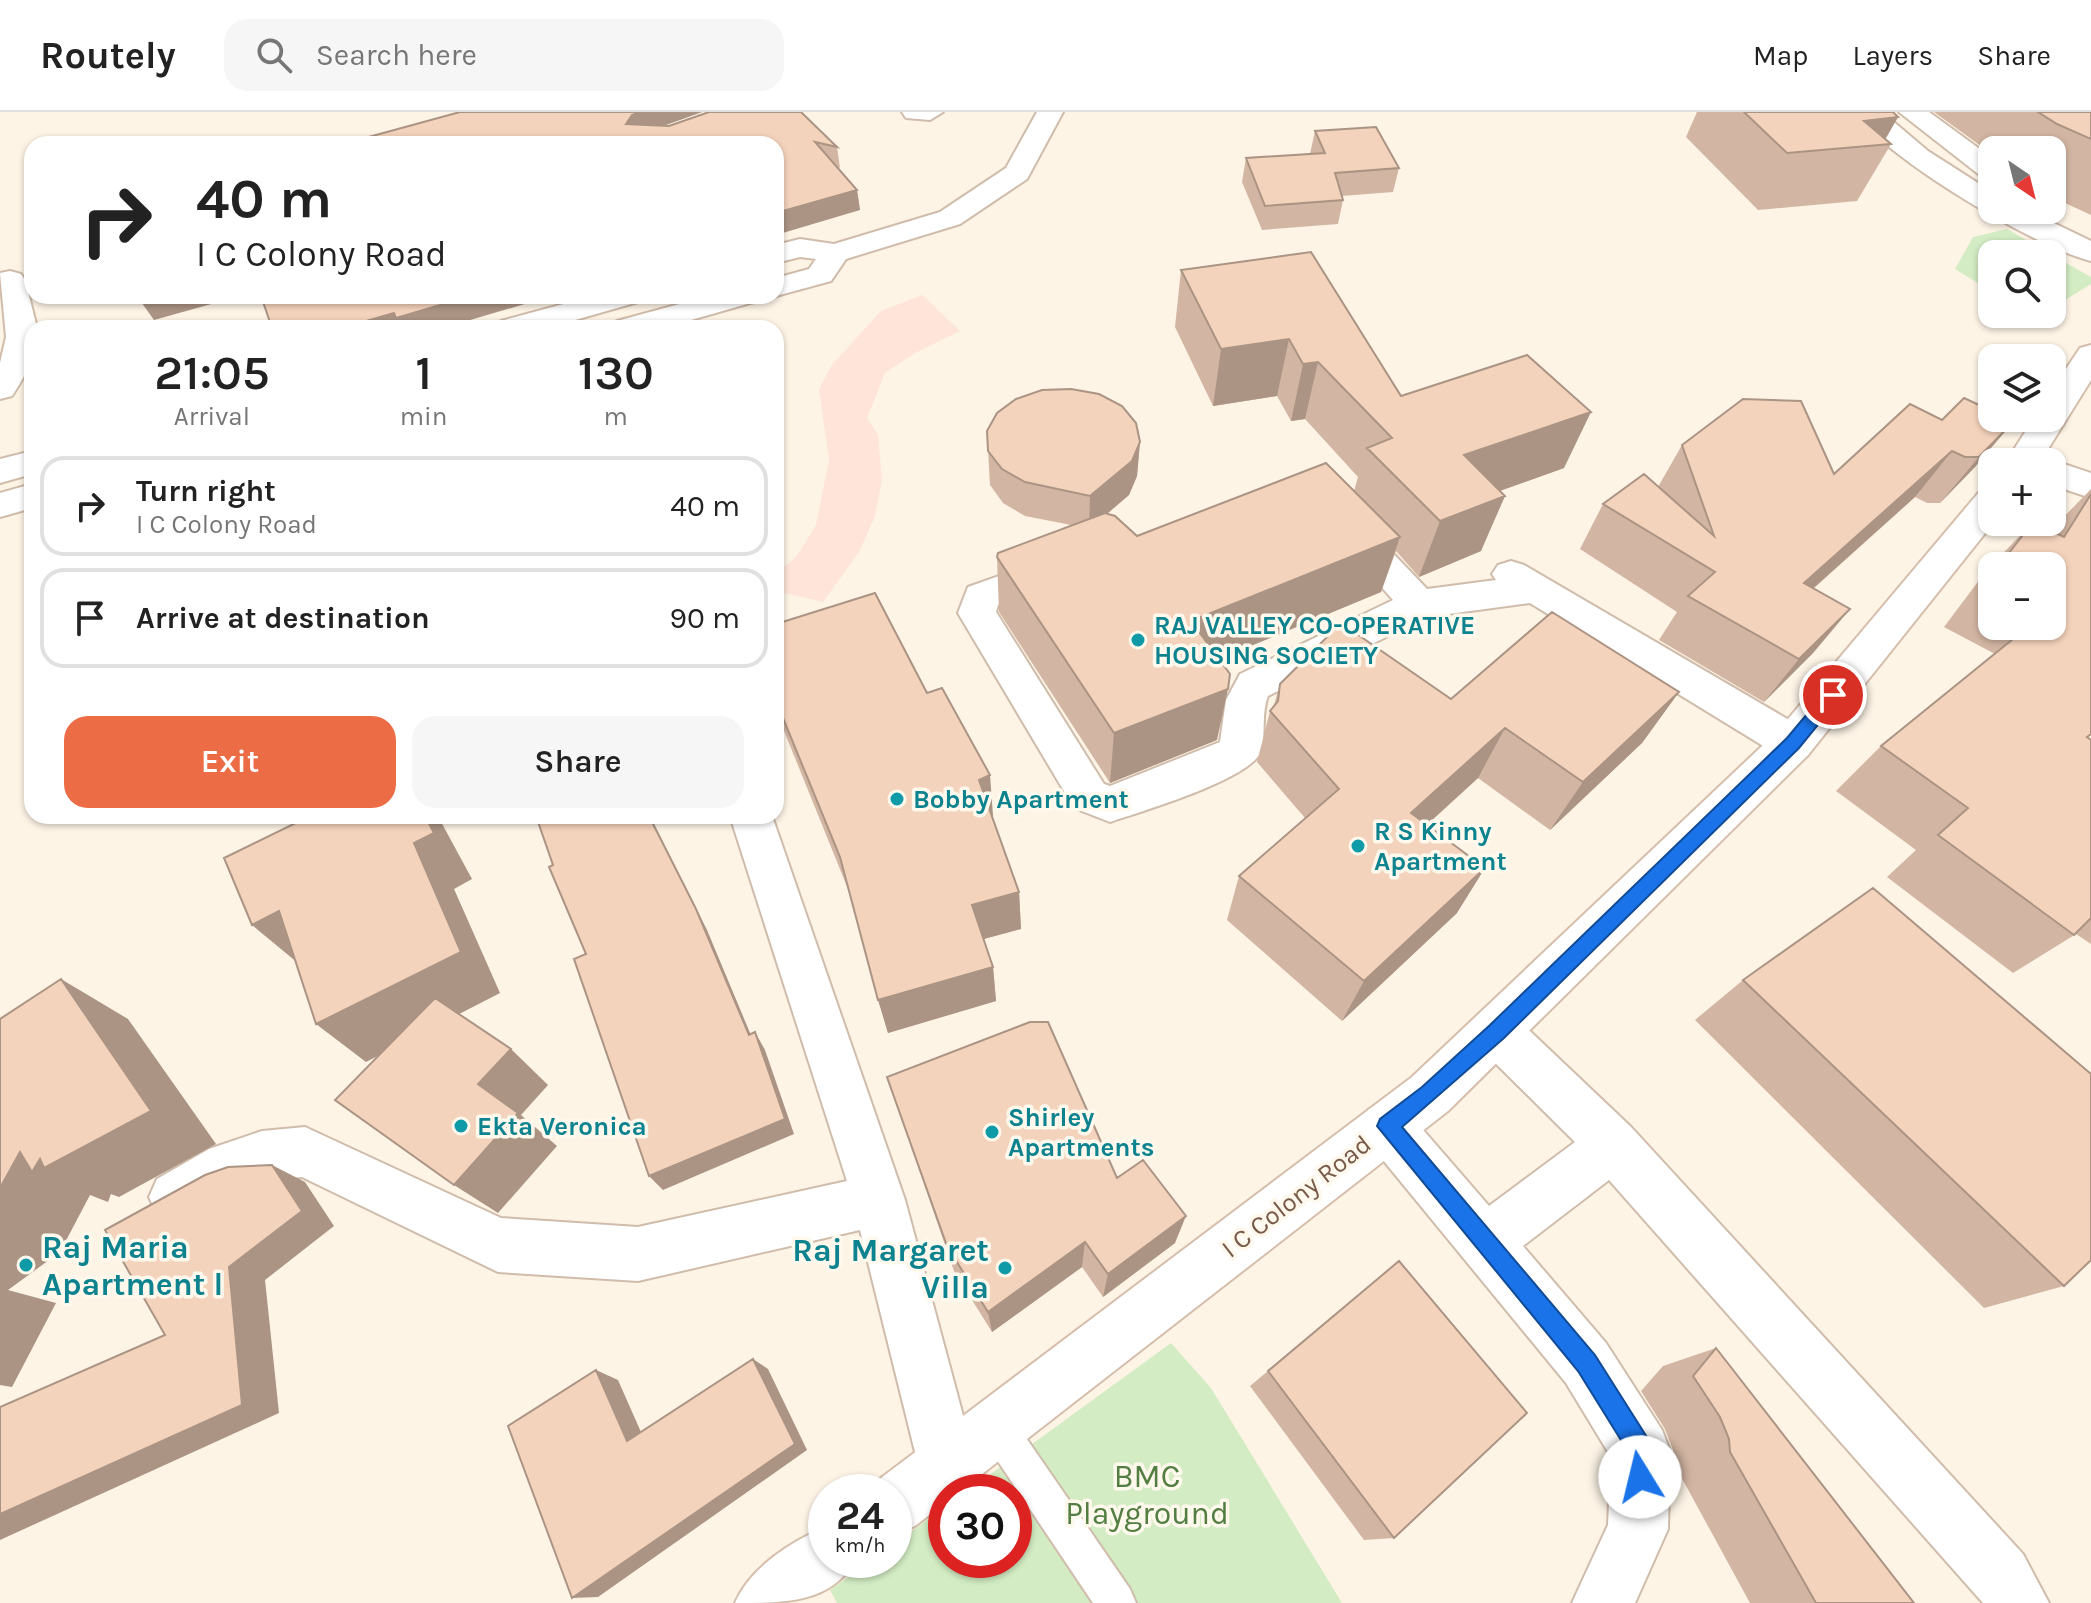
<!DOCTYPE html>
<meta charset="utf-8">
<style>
:root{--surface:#fff;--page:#f6f6f6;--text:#222;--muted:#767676;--line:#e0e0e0;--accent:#ec6c46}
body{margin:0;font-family:Karla,sans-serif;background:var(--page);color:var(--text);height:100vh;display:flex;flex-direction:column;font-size:30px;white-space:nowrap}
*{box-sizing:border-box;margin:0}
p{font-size:26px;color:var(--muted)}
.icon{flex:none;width:44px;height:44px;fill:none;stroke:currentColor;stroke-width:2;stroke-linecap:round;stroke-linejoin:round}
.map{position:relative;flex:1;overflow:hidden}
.side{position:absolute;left:24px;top:208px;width:760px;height:504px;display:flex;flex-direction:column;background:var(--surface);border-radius:24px;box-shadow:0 2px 6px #0004}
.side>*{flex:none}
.banner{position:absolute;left:24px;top:24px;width:760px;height:168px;border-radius:24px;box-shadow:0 2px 6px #0004;background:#fff;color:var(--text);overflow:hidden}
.needle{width:52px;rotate:145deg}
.controls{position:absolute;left:1978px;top:24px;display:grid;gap:16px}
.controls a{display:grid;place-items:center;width:88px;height:88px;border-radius:16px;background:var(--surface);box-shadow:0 2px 6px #0004;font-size:40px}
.speed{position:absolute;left:808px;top:1362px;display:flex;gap:16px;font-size:40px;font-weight:700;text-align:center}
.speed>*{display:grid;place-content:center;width:104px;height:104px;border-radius:50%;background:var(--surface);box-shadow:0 2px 6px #0004;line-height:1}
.speed small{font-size:20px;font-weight:400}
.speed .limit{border:12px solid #d22;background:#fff;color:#111}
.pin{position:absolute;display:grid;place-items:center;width:68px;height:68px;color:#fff;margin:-34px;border:4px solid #fff;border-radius:50%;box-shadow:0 2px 8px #0007}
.me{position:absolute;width:88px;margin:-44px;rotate:351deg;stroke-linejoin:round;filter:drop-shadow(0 0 6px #0008)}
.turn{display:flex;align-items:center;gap:28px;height:168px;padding:0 40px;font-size:36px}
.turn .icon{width:104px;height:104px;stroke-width:2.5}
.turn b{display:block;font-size:56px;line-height:68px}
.eta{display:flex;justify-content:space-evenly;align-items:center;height:136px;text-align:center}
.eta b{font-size:48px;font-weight:600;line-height:56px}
.primary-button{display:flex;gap:16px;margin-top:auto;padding:16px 40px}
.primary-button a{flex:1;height:92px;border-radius:24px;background:var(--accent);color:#fff;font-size:32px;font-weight:600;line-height:92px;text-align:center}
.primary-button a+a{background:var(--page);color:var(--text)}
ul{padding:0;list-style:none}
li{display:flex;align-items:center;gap:24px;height:100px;margin:0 16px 12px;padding:0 24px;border:4px solid var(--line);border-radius:24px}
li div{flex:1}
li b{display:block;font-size:30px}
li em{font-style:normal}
header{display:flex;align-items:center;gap:48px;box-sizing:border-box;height:112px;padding:0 40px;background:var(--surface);border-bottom:2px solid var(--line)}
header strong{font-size:38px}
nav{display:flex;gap:44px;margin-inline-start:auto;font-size:28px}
.search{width:560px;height:72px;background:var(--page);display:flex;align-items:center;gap:20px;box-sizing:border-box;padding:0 28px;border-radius:24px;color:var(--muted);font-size:30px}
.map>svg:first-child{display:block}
.commercial{fill:#fee4d9}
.green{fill:#d3ecc3}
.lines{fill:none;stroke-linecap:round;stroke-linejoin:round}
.lane-casing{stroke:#d0bcab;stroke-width:4}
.street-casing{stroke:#d0bcab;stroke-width:4}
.secondary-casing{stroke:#d5beab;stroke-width:4}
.lane{fill:#fff;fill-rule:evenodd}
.street{fill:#fff;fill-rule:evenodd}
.secondary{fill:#fff;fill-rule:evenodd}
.wall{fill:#d2b5a2;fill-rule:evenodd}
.shaded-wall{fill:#ab9484}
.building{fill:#f4d3bc;stroke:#ab9484;stroke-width:2}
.route{fill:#1a73e8;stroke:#114b97;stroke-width:2}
.culture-dot{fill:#0f9aa8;stroke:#fff8ed;stroke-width:3}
.labels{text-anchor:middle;stroke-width:7;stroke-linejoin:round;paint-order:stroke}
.culture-label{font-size:26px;font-weight:bold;fill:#0d838f;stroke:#fff8ed;text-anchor:start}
.street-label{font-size:26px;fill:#785a49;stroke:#fff8ed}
.near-culture-label{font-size:32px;font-weight:bold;fill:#0d838f;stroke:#fff8ed;text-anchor:start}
.near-park-label{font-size:32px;fill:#527e41;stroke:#fff8ed}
</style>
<header>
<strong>Routely</strong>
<div class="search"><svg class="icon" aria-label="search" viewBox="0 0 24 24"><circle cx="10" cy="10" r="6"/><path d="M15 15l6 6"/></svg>Search here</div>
<nav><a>Map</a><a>Layers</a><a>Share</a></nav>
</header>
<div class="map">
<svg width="2091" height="1491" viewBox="0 0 2091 1491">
<rect width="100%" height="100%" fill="#fdf4e6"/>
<!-- commercial -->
<path class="commercial" d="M922,183L960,219L917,240L885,261L867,306L878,323L882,368L875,404L859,440L823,490L776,479V462L797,444L816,413L829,348L819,277L832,253L881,199Z"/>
<!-- green -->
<path class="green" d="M2007,117L2051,142H1992V180L1955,157L1973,125Z
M2052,143L2091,165V172L2052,196Z
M1171,1231L1211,1276L1342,1491H837L830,1478L872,1448H894V1432L946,1394V1448H1014V1380H966Z"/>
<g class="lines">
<defs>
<path id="lane" d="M996,1296L1009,1301L1130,1477L1136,1491H1093L983,1327L978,1314L983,1301Z"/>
<path id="street" d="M902,0H943L930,8L906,6Z
M1037,0H1063L1027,67L960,112L846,147L831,169L776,184V166L809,157L816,147L800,145L776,151V133L800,127L834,132L940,100L1006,56Z
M1854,0H1882L1928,39L1992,80V98H2027L2091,129V149C2035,135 1887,47 1854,0Z
M1899,0H1929L1992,46V67L1982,65Z
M10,159L21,162L25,168L37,216H32C32,249 30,257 12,284L0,287V251L6,225L0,161Z
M593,184H642L638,190L547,216H496L501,209Z
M709,184H758L754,190L663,216H612L617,209Z
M32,339V362L0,371V347Z
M2052,348L2091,361V386L2052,373V350H2046Z
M32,372V396L0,405V381Z
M1349,405L1362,409L1427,477L1496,468L1492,462L1498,453L1511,449L1524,453L1808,619L1814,631L1808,643L1793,647L1778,643L1530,491L1426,505L1268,584C1261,601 1266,622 1261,639C1252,667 1139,700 1110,710L1074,696L958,501L968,475L1053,445L1066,449L1072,458L1066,467L998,493L996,500L1104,672L1110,674L1220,630L1226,588L1240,562L1393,488L1331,418L1336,409Z
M730,704H772L905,1088L976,1352L968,1373L946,1381L926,1373L918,1352L860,1118L638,1169L498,1160L302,1065L262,1069L239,1077L175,1111L157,1103L149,1085L157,1067L209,1037L262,1019L305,1015L501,1106L638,1115L847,1069Z
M1497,898L1514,904L1631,1015L2023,1442L2049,1491H1983L1609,1068L1523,1134L1606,1231L1662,1318L1670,1339L1668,1417L1635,1491H1572L1608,1413L1611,1345L1566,1271L1369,1031L1362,1014L1369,997L1387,989L1405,997L1489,1094L1575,1030L1480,936L1473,920L1480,904Z"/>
<path id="secondary" d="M2091,233V268L2040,350H2006L2034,306H2052V278L2080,236Z
M1992,376L1994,410L1808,643L1448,999L959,1380H946V1390L915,1414L894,1423V1380H870L873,1372L1412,965L1778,619L1980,379Z
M826,1415V1448H855C832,1491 785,1491 735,1491C750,1456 791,1429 826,1415Z"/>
</defs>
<!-- lane casing -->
<use href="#lane" class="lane-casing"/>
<!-- street casing -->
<use href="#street" class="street-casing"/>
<!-- secondary casing -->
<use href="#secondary" class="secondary-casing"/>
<!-- lane -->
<use href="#lane" class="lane"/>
<!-- street -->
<use href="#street" class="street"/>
<!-- secondary -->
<use href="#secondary" class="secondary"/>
</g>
<!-- wall -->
<path class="wall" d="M460,0H702L663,14H669L709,0L837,35L840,56L837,55L857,78L860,98Z
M1697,0H1893L1898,5L1885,27L1891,32L1857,89L1758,98L1686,25Z
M1934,0H2091V103L2052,85V38H1992V42Z
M1315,19L1399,56L1393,80L1342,84L1343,88L1338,112L1262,118L1242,70L1246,46L1310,42Z
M1181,158L1401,284L1564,356L1500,379L1481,439L1419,465L1396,439L1381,480L1219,547L1217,628L1110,671L999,500L997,445L1071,413L1025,404L1003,391L990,373L987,319L1140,330L1137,364L1129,383L1107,402L1137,424L1354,379L1358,365L1305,307L1291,309L1277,284L1213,294L1175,215Z
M2007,306L1975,355L1940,391H1927L1915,385L1813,477L1850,497L1813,541L1764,590L1659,528L1677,500L1580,437L1603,392L1658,375L1682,333L1834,362L1942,308Z
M2091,377V622L2087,625L2091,628V832L2076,822L2013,861L1887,765L1916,738L1836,679L1881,634L1995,542L1944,515L1986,459L2033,410L2051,418ZM1992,454H2052V514H1992Z
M776,512L927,581L993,704L992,705L1019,780L1021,817L984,827L993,855L996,889L888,921L848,777L776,599Z
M1280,572L1451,587L1679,580L1642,631L1550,718L1478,666L1427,713L1457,801L1342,909L1227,808L1239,764L1305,706L1257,650L1270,599L1274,593Z
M1743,868L2064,1174L1984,1196L1695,908Z
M887,965L1117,1066L1175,1131L1103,1185L1082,1155L992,1220L954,1159Z
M1716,1236L1914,1491H1750L1673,1350V1338L1665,1317L1641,1279L1663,1254Z
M1268,1259L1394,1426L1364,1428L1250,1274Z"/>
<!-- shaded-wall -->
<path class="shaded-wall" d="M640,0H702L638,23L626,12L632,3Z
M1898,5L1882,33L1864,9Z
M857,78L860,98L776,123V101Z
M149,184H240L154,208L139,187Z
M471,184H552L443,216H342L394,201Z
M1289,227L1277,284L1213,294L1221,237Z
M1318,250L1305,307L1291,309L1303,252Z
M1591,300L1564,356L1443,399L1464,343Z
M2014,309L1975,355L1940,391L1979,345Z
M1140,330L1137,364L1129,383L1089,417L1090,384Z
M1952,339L1915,385L1770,515L1804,471Z
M1505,384L1481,439L1419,465L1440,409Z
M1400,425L1381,480L1183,562L1191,509Z
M1850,497L1813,541L1764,590L1799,547Z
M1228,577L1217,628L1110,671L1114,621Z
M1679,580L1642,631L1550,718L1583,670Z
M1505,616L1478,666L1388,748L1411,701Z
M990,663L993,704L982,708L979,668Z
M425,704H437L440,708L472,767L454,777L500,881L366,950L316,912L414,731Z
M649,704H674L654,712L707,818L758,940L749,923Z
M1485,756L1457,801L1342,909L1364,869Z
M1019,780L1021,817L976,829L972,793Z
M279,799L304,856L252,813Z
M993,855L996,889L888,921L878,888Z
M61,867L128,907L216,1032L119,1085L111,1082L108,1090L90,1083L60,1140L8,1178L56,1191L12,1275L0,1273V1076Z
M755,920L765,938L794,1022L663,1078L649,1064Z
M511,937L548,973L521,1003L557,1034L498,1101L454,1073L478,972Z
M272,1053L305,1070L334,1114L265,1168L279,1301L0,1428V1402L229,1155Z
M1186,1104L1175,1131L1103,1185L1108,1162Z
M1085,1130L1082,1155L992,1220L988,1200Z
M753,1247L768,1257L807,1338L598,1485L572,1486Z
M596,1258L618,1268L648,1336L627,1329Z"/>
<!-- building -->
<path class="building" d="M460,0H640L632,3L626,12L669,14L709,0H801L837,35L815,30L857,78L776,101V32H343Z
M1744,0H1893L1898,5L1864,9L1891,32L1787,41Z
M2038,0H2091V27L2057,12Z
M1376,15L1399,56L1335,61L1343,88L1265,94L1246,46L1325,41L1315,19Z
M1311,140L1401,284L1527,243L1591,300L1464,343L1505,384L1440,409L1367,336L1392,326L1318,250L1303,252L1289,227L1221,237L1181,158Z
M261,184H471L396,206L394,201L342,216H272Z
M1071,277L1099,282L1122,294L1136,311L1140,330L1132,349L1090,384L1025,370L1002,357L988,339L987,319L997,301L1016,287L1042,278Z
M1964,286L1992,299V306H2007L2014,309L1979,345H1965L1952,339L1804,471L1850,497L1799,547L1688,484L1715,460L1603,392L1644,362L1714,424L1682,333L1743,287L1801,289L1834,362L1910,292L1942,308Z
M1326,351L1400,425L1191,509L1230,562L1228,577L1114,621L997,445L998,441L1105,401L1115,404L1137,424Z
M2091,382V622L2087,625L2091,628V806L2074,823L1938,723L1968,696L1881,634L2029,514H2052V454H1999L2033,410L2064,425Z
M875,481L927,581L942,576L990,663L979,668L1019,780L972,793L993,855L878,888L840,745L776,589V512Z
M1552,500L1679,580L1583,670L1505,616L1411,701L1485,756L1364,869L1239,764L1339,677L1270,599L1278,589L1280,572L1341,511L1451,587Z
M310,704H425L434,721L414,731L461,840L316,912L279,799L252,813L224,746Z
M536,704H649L696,797L749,923L755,920L785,1007L649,1064L574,847L586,842L549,755L553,753Z
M1873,776L2091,962V1148L2064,1174L1743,868Z
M61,867L151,999L44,1056L40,1047L32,1060L20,1040L0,1076V907Z
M435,886L511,937L478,972L518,1001L454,1073L335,988Z
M1030,910H1048L1117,1066L1143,1048L1186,1104L1108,1162L1085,1130L988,1200L947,1134L887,965Z
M272,1053L302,1099L229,1155L242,1293L0,1402V1295L165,1223L105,1118L205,1063L228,1055Z
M1399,1149L1527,1301L1394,1426L1268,1259Z
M1716,1236L1914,1491H1816L1730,1340L1729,1327L1720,1305L1693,1264Z
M753,1247L795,1332L572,1486L508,1314L596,1258L627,1329Z"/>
<!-- route -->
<path class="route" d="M1833,576L1839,578V587L1799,636L1504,926L1402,1015L1595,1243L1650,1330L1653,1339L1649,1373L1640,1377L1632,1373L1628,1365L1629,1341L1578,1259L1377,1014L1380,1007L1422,975L1490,913L1787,626L1827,578Z"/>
<!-- markers -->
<g class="culture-dot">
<circle cx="1138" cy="528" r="8"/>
<circle cx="897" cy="687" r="8"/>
<circle cx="1358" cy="734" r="8"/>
<circle cx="461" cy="1014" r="8"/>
<circle cx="992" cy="1020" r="8"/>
<circle cx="26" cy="1153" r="8"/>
<circle cx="1005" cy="1156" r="8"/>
</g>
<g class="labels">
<!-- culture labels -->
<g class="culture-label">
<text x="1154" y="522">RAJ VALLEY CO-OPERATIVE<tspan x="1154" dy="30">HOUSING SOCIETY</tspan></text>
<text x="913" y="696">Bobby Apartment</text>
<text x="1374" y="728">R S Kinny<tspan x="1374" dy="30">Apartment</tspan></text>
<text x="1008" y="1014">Shirley<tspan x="1008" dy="30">Apartments</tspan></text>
<text x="477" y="1023">Ekta Veronica</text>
</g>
<!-- street labels -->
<g class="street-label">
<text transform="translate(1296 1084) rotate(-38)" y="9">I C Colony Road</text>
</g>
<!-- near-culture labels -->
<g class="near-culture-label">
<text x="42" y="1146">Raj Maria<tspan x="42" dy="37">Apartment l</tspan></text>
<text x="989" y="1149" text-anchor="end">Raj Margaret<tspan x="989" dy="37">Villa</tspan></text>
</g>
<!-- near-park labels -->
<g class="near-park-label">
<text x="1147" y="1375">BMC<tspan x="1147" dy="37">Playground</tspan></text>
</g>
</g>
</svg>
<div class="controls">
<a><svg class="needle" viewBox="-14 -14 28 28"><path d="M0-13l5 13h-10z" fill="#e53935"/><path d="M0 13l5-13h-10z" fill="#767676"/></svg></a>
<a><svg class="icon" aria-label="search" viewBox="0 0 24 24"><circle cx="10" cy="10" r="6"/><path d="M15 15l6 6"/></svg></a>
<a><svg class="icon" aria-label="layers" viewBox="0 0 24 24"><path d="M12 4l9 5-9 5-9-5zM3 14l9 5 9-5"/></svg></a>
<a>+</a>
<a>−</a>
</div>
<div class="speed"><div>24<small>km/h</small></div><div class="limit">30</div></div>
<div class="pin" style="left:1833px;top:583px;background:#d93025"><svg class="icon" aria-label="arrive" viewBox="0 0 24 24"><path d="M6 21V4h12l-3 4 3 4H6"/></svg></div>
<svg class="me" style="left:1640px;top:1365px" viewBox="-20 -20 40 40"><circle r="19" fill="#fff"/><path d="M0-13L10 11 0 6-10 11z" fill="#1a73e8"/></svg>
<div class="banner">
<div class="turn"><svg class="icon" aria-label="right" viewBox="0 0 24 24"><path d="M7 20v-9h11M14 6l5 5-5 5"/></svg><div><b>40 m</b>I C Colony Road</div></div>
</div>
<section class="side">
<div class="eta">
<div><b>21:05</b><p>Arrival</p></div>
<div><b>1</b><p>min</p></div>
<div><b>130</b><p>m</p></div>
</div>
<ul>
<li><svg class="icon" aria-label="right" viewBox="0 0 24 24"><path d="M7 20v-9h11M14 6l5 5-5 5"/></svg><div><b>Turn right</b><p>I C Colony Road</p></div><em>40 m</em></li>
<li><svg class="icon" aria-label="arrive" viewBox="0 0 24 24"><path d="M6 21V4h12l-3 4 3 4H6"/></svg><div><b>Arrive at destination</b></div><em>90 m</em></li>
</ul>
<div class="primary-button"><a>Exit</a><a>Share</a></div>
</section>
</div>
